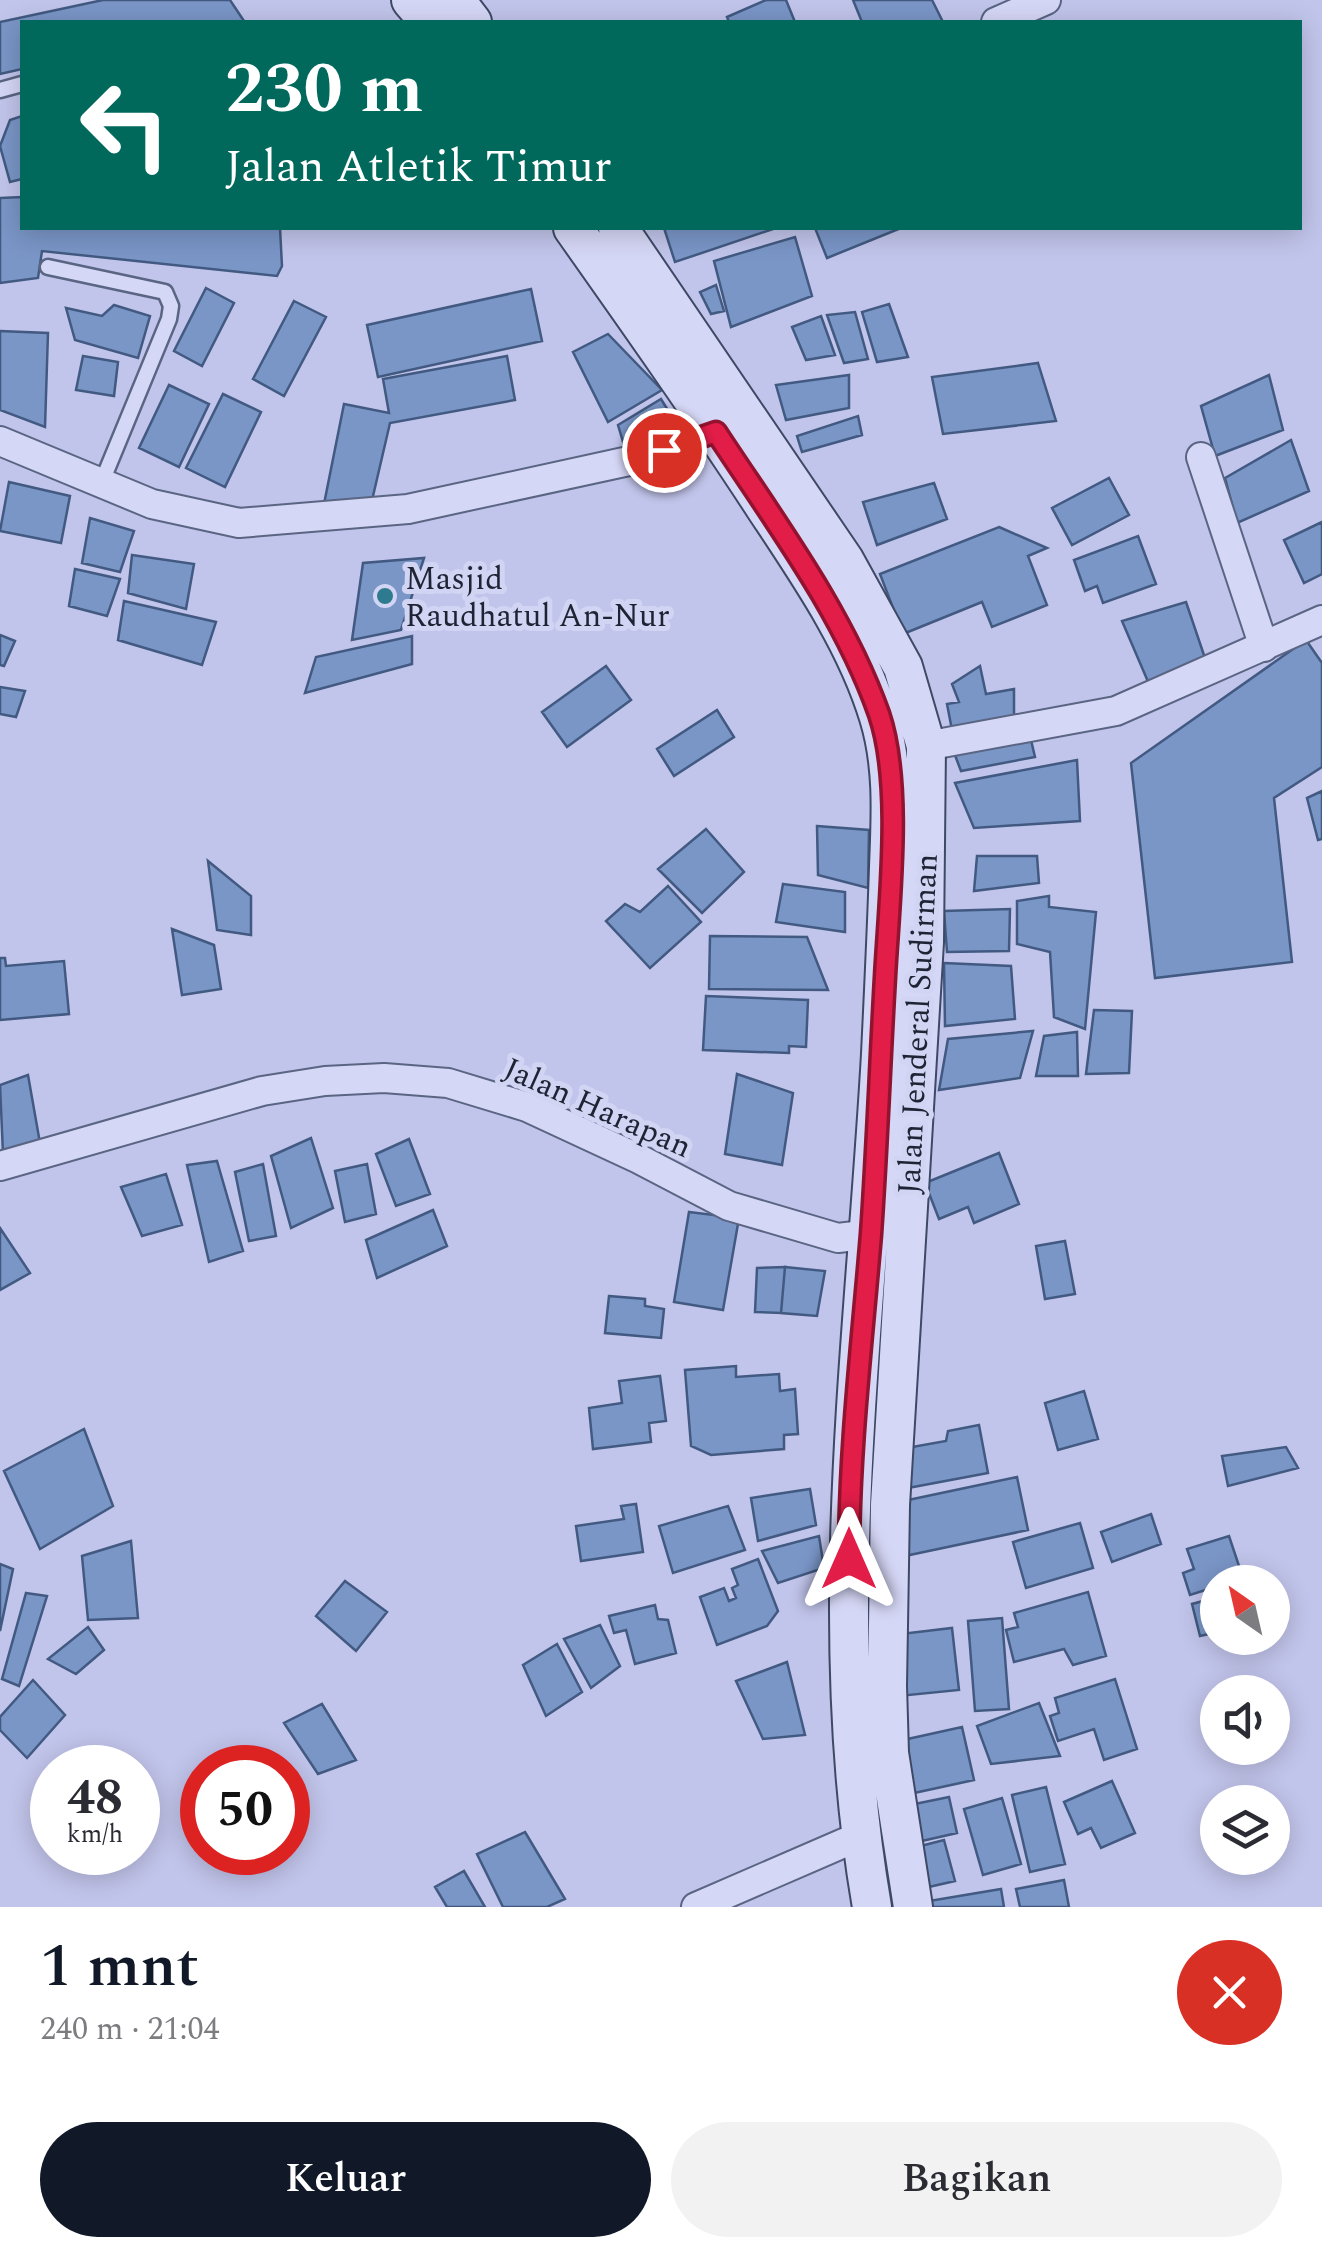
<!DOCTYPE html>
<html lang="id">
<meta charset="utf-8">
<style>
:root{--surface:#fff;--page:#f2f2f3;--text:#2b2b33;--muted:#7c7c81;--accent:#111827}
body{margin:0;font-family:Spectral,serif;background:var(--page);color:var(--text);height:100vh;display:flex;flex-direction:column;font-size:38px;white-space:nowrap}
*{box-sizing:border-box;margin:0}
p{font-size:32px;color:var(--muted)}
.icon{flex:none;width:55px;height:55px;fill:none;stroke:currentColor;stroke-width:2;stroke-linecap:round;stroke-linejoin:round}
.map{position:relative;height:1907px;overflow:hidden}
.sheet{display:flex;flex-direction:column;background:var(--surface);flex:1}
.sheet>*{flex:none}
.guide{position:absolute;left:20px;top:20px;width:1282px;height:210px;border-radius:0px;box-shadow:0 5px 25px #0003;background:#00695c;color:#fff;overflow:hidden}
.needle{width:65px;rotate:326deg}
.buttons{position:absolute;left:1200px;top:1565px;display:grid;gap:20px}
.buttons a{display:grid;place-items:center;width:90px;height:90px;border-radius:50%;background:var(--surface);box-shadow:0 5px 25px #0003;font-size:50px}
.speed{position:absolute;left:30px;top:1745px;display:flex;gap:20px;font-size:50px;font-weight:700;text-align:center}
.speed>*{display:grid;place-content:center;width:130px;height:130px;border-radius:50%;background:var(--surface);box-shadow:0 5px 25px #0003;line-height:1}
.speed small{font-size:25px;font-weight:400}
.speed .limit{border:15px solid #d22;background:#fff;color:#111}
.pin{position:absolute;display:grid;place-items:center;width:85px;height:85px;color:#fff;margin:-42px;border:5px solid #fff;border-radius:50%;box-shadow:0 2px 10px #0007}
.me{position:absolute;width:110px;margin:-55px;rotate:0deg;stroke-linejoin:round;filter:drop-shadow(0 0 8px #0008)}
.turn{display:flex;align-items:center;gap:35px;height:210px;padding:0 40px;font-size:45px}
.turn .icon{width:130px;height:130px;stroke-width:2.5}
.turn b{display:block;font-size:70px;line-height:85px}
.round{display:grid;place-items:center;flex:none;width:105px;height:105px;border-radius:52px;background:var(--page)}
.overview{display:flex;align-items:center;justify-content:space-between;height:170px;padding:0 40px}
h1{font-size:60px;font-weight:600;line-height:75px;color:var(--accent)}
.button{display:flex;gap:20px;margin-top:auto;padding:20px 40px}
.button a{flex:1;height:115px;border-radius:60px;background:var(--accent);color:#fff;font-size:40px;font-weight:600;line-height:115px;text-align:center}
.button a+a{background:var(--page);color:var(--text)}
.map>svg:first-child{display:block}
.building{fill:#7a96c7;stroke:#425a81;stroke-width:2.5}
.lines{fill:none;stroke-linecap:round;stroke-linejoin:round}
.lane-casing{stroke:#5a6583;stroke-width:19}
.street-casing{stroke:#5a6583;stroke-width:32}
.secondary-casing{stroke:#3e4965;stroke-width:42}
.lane{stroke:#d5d7f6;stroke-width:14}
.street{stroke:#d5d7f6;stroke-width:28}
.secondary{stroke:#d5d7f6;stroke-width:38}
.route-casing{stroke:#92132f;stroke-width:25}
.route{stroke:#e11d48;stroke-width:18}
.poi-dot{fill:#2e7a8f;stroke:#d1d4f3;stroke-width:4}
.labels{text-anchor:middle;stroke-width:10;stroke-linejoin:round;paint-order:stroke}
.poi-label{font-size:32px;fill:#1e2434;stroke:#d1d4f3;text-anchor:start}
.street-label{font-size:32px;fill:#1e2434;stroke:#d1d4f3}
</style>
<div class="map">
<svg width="1322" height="1907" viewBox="0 0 1322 1907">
<rect width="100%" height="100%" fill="#c2c5eb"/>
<!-- building -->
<path class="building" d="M103,0H230L244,21L22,22V69L0,74V22Z
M766,0H786L795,22H729L727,17Z
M853,0H932L943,22H862Z
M22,116V179L10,182L0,146L10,120Z
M22,197V228H280L282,266L277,276L42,251L38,278L0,283V198Z
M664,228H776L675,262Z
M815,228H901L827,258Z
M795,237L812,296L731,327L714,261Z
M716,285L724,311L711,314L700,292Z
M206,288L234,303L202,366L174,351Z
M531,289L542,341L378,377L367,325Z
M294,301L326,317L284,396L253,379Z
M889,304L908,357L877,362L862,312Z
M114,305L150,316L138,358L75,340L66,308L102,316Z
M855,312L868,359L844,363L827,315Z
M821,316L835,355L806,360L792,327Z
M0,331L48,333L45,427L0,410Z
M608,334L662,390L608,422L573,352Z
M83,356L118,362L114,396L76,390Z
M507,356L515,400L390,423L370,509L324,504L344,404L389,413L383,379Z
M1038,363L1056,421L943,434L932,377Z
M849,375V408L786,420L776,385Z
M1269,375L1283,430L1215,456L1201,406Z
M169,385L209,404L179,467L139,448Z
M223,394L261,412L225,487L186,468Z
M661,399L682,433L626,452L618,425Z
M858,416L862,435L802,452L797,436Z
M1291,440L1309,491L1237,523L1225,478Z
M1109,478L1129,515L1072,545L1052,508Z
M9,482L70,496L61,543L0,531Z
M934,483L947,519L877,545L863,502Z
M90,518L134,531L120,572L82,563Z
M1322,522V574L1304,583L1284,540Z
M999,527L1047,548L1028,556L1047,605L992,627L982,602L903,634L880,574Z
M1138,536L1156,584L1103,603L1097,586L1085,591L1074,560Z
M132,555L194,564L186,609L128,593Z
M424,558L401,630L352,640L363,563Z
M75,569L120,579L107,616L69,606Z
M124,601L216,622L202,665L118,640Z
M1186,602L1207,664L1149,684L1122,621Z
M0,635L15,641L4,666L0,665Z
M412,636V664L305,693L316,657Z
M1306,640L1322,663V767L1274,798L1292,962L1155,978L1131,763Z
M606,666L631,700L567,747L542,712Z
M980,666L986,694L1014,689V717L952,730L947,704L959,702L952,684Z
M0,687L25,691L16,717L0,714Z
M717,710L734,737L674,776L657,749Z
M1031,740L1035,757L961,771L953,750Z
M1077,760L1080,821L974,828L955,783Z
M1322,791V839L1318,840L1307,798Z
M817,826L869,830L868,888L818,875Z
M706,829L744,872L702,913L658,869Z
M977,856H1037L1039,883L974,891Z
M208,861L251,896V935L217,930Z
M783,884L845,892V932L776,922Z
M668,886L701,922L650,968L606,921L625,904L640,912Z
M1049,896V907L1096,912L1085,1029L1054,1017L1050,952L1017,944V901Z
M1010,909L1009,951L947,952L944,911Z
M172,929L214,945L221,989L182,995Z
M710,936L807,937L828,990L709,989Z
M0,958H5L6,966L64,961L69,1014L0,1020Z
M944,963L1011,966L1015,1019L945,1026Z
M706,996L808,1000L806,1047L789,1046V1053L703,1050Z
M1094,1010L1132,1011L1129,1073L1086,1074Z
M1033,1031L1020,1078L939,1090L948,1039Z
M1077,1032L1078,1076H1036L1044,1036Z
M737,1074L793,1093L782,1165L725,1154Z
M28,1075L40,1143L3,1154L0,1085Z
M311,1138L333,1208L291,1228L271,1156Z
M409,1139L430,1194L396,1206L376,1154Z
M999,1153L1019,1204L974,1223L968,1207L939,1219L925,1183Z
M217,1161L243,1251L209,1262L187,1165Z
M263,1164L276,1236L249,1241L235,1172Z
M367,1164L376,1214L345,1222L335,1171Z
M166,1174L182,1225L142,1236L121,1187Z
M433,1210L447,1246L377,1278L366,1240Z
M689,1212L739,1218L723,1310L674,1302Z
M0,1228L30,1273L0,1290Z
M1065,1241L1075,1294L1045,1299L1036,1246Z
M785,1267L781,1313L755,1312L757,1268Z
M785,1267L825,1271L817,1316L781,1313Z
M609,1296L645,1299V1306L664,1309L661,1338L605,1333Z
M736,1366V1377L779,1374L780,1391L795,1389L798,1434L784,1435V1449L711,1455L691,1446L685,1370Z
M660,1376L666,1421L649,1423L651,1442L593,1449L589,1408L622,1403L619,1381Z
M1084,1391L1098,1439L1058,1450L1045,1403Z
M979,1425L988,1473L908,1488L901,1449L946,1441L948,1431Z
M84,1429L113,1506L40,1549L4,1471Z
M1286,1447L1298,1468L1228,1486L1222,1456Z
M1017,1477L1028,1530L905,1556L894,1503Z
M810,1489L816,1525L758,1541L751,1498Z
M636,1504L643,1552L581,1561L576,1526L624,1519L621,1506Z
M728,1506L745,1550L673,1573L659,1526Z
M1151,1514L1161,1544L1112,1562L1101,1532Z
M1080,1523L1093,1568L1026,1588L1013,1542Z
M819,1536L824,1568L778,1583L762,1551Z
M1229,1536L1243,1578L1218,1582V1586L1190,1595L1183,1573L1194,1569L1187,1549Z
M131,1541L138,1618L88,1620L82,1556Z
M758,1559L778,1611L767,1626L717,1645L700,1597L724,1588L729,1601L736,1598L732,1588L738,1585L732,1569Z
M0,1564L13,1569L0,1631Z
M345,1581L387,1612L356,1651L316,1616Z
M1088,1592L1106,1656L1073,1665L1064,1649L1014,1662L1006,1630L1018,1627L1014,1613Z
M26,1593L47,1596L19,1686L2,1679Z
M1218,1597V1632L1200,1636L1192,1604Z
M655,1605L658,1619L668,1620L676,1653L635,1664L626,1630L614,1633L609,1616Z
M1002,1618L1009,1709L975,1711L968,1621Z
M600,1625L620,1666L591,1688L564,1639Z
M88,1627L104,1650L76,1674L48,1659Z
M952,1628L959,1690L899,1696L892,1635Z
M557,1644L582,1692L546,1716L523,1665Z
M787,1662L805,1735L763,1739L736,1681Z
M1115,1679L1137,1749L1104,1760L1094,1729L1058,1741L1050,1716L1059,1713L1055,1698Z
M33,1680L65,1715L27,1758L0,1730V1717Z
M1039,1703L1060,1756L991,1764L977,1726Z
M322,1704L356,1760L318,1774L284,1723Z
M962,1727L974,1780L905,1795L894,1742Z
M1112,1781L1135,1833L1101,1848L1091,1828L1078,1834L1064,1802Z
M1046,1787L1065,1864L1030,1872L1012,1795Z
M949,1797L957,1833L913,1843L905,1806Z
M1002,1798L1021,1864L983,1875L964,1809Z
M525,1832L565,1899L547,1907H503L477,1854Z
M944,1840L955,1881L920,1889L909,1849Z
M464,1871L485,1907H447L435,1887Z
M1064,1880L1069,1907H1020L1016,1889Z
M1001,1889L1004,1907H923V1902Z"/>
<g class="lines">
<defs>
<path id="lane" d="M0,90L22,84
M48,267L165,292L171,306L169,319L101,484"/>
<path id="street" d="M996,22L1046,0
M0,441L152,504L239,523L408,509L638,459L731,425
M1201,457L1264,647
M926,746L1116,711L1322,620
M0,1166L262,1091L325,1081L384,1078L448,1083L527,1107L639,1159L729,1206L838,1238L871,1234
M696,1907L860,1836"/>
<path id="secondary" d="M411,0L430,22
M455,0L472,22
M573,228C638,320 703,412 765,507C808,572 856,641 879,717C894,766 891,816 889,867C887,930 884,992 881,1054C865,1338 823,1624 872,1907
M618,228L844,560L903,667L926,746L924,942L890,1505L887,1686L889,1753L913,1907"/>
</defs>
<!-- lane casing -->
<use href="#lane" class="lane-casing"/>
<!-- street casing -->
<use href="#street" class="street-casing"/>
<!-- secondary casing -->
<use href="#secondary" class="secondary-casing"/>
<!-- lane -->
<use href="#lane" class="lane"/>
<!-- street -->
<use href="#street" class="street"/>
<!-- secondary -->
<use href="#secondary" class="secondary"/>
</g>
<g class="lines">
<defs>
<path id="route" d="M664,450L716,432C775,522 843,612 879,714C903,784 889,902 885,977C880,1063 877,1149 871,1234C862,1343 849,1450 849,1559"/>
</defs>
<!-- route casing -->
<use href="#route" class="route-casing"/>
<!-- route -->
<use href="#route" class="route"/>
</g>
<!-- markers -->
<circle class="poi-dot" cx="385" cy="596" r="10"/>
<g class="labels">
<!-- poi labels -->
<g class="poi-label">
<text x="405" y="589">Masjid<tspan x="405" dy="37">Raudhatul An-Nur</tspan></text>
</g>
<!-- street labels -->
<g class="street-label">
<text transform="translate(917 1024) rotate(-87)" y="11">Jalan Jenderal Sudirman</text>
<text transform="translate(598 1107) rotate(24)" y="11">Jalan Harapan</text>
</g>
</g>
</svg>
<div class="buttons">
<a><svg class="needle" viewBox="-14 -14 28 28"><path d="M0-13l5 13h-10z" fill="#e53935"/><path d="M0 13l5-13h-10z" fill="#7c7c81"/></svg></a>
<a><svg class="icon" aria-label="sound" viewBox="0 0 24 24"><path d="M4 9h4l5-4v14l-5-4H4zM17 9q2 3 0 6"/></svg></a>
<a><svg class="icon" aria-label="layers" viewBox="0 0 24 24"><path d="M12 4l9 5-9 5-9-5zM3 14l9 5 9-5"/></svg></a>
</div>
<div class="speed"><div>48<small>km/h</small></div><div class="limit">50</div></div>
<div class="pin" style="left:664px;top:450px;background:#d93025"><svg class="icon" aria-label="arrive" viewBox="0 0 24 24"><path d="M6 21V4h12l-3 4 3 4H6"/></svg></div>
<svg class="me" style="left:849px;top:1559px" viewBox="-20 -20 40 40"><path d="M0-17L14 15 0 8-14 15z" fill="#e11d48" stroke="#fff" stroke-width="4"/></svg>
<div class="guide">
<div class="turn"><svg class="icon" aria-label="left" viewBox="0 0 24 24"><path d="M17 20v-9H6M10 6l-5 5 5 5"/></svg><div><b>230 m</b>Jalan Atletik Timur</div></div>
</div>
</div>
<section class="sheet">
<div class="overview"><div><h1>1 mnt</h1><p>240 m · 21:04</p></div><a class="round" style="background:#d93025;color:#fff"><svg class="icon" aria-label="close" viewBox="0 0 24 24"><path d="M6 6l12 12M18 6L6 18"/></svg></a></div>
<div class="button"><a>Keluar</a><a>Bagikan</a></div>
</section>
